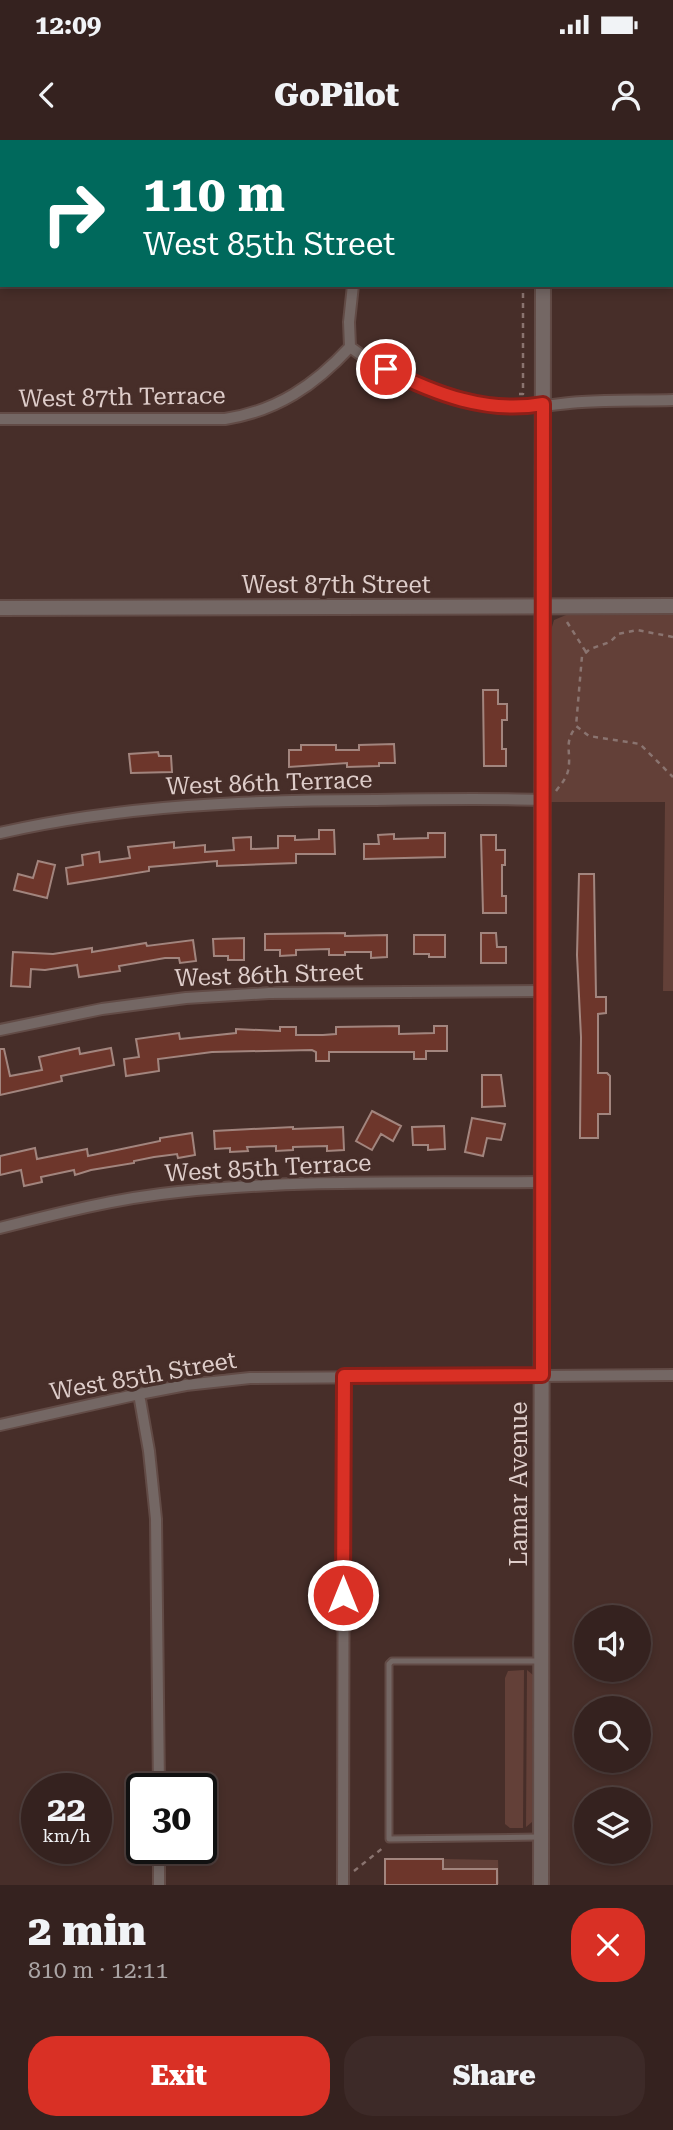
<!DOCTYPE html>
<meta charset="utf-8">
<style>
:root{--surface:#35221f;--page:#3d2a28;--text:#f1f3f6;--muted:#aaa4a4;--line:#4f3f3d;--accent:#d93025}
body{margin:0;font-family:"Roboto Serif",serif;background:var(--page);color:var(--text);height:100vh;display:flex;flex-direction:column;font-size:26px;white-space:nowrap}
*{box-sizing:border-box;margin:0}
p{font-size:23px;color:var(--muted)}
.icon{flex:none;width:38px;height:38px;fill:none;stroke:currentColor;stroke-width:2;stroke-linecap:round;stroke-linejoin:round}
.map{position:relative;height:1745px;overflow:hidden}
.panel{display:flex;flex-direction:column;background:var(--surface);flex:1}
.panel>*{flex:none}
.hud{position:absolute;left:0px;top:0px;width:674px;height:147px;box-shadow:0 4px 10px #0003,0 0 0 2px var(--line);background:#00695c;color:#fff;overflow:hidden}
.tools{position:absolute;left:574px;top:1465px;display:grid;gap:14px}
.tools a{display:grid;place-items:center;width:77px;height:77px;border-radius:50%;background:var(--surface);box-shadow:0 4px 10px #0003,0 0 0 2px var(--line);font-size:35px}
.speed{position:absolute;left:21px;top:1633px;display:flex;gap:14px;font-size:35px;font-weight:700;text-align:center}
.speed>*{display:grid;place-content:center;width:91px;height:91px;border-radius:50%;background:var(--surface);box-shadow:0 4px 10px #0003,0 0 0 2px var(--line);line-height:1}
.speed small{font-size:18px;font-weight:400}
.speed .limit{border:4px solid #111;border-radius:10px;background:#fff;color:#111}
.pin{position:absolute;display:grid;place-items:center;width:60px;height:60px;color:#fff;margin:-30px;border:4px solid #fff;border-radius:50%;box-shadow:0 2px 7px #0007}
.me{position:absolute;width:77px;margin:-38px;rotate:0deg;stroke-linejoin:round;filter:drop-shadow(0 0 5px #0008)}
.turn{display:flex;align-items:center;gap:24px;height:147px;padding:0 28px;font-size:32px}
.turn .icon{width:91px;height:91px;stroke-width:2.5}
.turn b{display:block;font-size:49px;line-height:60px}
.round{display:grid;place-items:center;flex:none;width:74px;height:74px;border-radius:28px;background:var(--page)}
.head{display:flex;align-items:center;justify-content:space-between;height:119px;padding:0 28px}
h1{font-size:42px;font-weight:800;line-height:52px}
.cta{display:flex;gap:14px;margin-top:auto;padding:14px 28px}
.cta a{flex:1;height:80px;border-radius:28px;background:var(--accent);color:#fff;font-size:28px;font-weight:800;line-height:80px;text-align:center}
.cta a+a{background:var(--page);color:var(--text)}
.status{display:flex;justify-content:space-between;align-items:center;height:49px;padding:0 35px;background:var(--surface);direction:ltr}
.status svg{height:19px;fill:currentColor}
header{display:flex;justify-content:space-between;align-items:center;height:91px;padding:0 28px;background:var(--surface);font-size:32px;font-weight:800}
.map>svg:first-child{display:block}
.green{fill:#634038}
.building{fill:#6d362b;stroke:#a2857e;stroke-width:2}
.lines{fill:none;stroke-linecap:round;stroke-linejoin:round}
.service-casing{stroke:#624b46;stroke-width:9}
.minor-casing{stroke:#624b46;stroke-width:14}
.tertiary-casing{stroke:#624b46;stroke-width:18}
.path{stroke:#8a7470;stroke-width:2.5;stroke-dasharray:5 5;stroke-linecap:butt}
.service{stroke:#746764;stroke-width:5}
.minor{stroke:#746764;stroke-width:10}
.tertiary{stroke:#746764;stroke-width:14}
.route-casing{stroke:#8d1f18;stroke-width:18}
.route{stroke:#d93025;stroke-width:12}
.labels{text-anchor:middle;stroke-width:7;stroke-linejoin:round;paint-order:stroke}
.street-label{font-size:24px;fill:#decdca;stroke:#472e29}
</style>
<div class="status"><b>12:09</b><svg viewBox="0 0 49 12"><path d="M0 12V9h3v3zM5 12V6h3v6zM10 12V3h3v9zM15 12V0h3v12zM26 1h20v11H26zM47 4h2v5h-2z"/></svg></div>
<header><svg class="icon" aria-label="back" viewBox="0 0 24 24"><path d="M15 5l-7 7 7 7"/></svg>GoPilot<svg class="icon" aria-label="person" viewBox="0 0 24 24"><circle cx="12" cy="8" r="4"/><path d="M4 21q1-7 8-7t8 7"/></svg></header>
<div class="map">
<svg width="673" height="1745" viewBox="0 0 673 1745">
<rect width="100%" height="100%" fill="#472e29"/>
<!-- green -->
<path class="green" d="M566,475H673V851H663L665,662H551V490L554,480Z
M524,1530L523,1688H510L505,1684V1538L508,1531Z
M527,1530L533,1535L532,1682L526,1687Z
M443,1719L498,1720L499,1744H497V1730L443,1729Z"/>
<!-- building -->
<path class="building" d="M483,550H498V564H507V580H502V609H506V626H484Z
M394,604L395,623H379V626L347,627V623L289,627V610H301V605H336V610H359V605Z
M158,612L159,616H171L172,632L131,633L129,614Z
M319,690H334L335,714H296V723L217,726V721L149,727V731L68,744L66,728L83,725L82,715L99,712L100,722L130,718L128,707L174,702V708L205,705V712L234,710L233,698L251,697V709L278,708V696H295V700L319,699Z
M428,693H445V717L364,719V704H379L378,695L394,694V699L428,698Z
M481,695H496V710H505V725H502V756H506V773H483Z
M38,721L55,725L47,758L14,750L18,734L33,738Z
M579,734H594L596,857H606V873L598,874V933H607L610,936V974H598V998H580L581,897L577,815Z
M345,793V796L387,795V817L371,818V812H345V815H329V809L296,810V815L280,816V810H265V794Z
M481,793H496L497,807H506V823H481Z
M414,795H445V817H429V814H414Z
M244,798V820H228V816H214L213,799Z
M193,800L196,821L180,823L179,818H165L119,826L120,831L79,837L77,825L45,830L31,829L30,847L11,846L13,812L53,814L92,808V812L146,803L147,806Z
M399,886V894L434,893V886H447V911H426V919H414V912H329V921H316V912L312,910L212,912L158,919L159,931L126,936L124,919L139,917L136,899L179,893L180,899L236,893V889L280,891V887H296V895H323L336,894V887Z
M79,908L80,914L111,908L114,925L61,936L62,941L0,955V909H4L10,936L42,930L39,917Z
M482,935H501L505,966L482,967Z
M372,971L401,986L393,1001L381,994L372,1010L356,1001Z
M472,978L505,984L501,1000L487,998L483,1016L465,1012Z
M444,986L445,1009L428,1010V1005H413L412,987Z
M293,987V989L343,987L344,1010L327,1011V1006L293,1007V1010L276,1011V1006L247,1007L248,1011L230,1012V1008L215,1009L214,991Z
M192,993L195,1015L178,1018L177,1014L154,1017L134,1021V1023L91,1030L75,1035L74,1030L41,1037L42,1042L24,1046L21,1030L0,1035V1016L35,1008L37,1019L87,1009L88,1016L160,1001V998Z
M385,1719H443V1729H497V1745H385Z"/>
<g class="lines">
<defs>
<path id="service" d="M538,1697L389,1699V1524L392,1521H540"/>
<path id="minor" d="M354,2V0
M650,2L651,0
M0,97H2
M672,99L673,100
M350,207C401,245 461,266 524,267C543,267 563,263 582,262C612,260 643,261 673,260
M350,207L349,182L353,145
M0,279H225C277,271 315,245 350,207
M0,693C123,665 251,660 376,660C431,659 487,658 542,660
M0,890L102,869L186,858L269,853L543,851
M0,1088C59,1073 118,1058 178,1052C298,1039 421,1043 542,1042
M139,1254L149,1311L156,1379L159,1648
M0,1285L139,1254L186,1245L250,1238L673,1235
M159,1745V1708
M343,1745L344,1236"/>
<path id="tertiary" d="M544,2V0
M0,468L673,466
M541,1745L543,145"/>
</defs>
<!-- service casing -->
<use href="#service" class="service-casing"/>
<!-- minor casing -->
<use href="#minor" class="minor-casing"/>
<!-- tertiary casing -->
<use href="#tertiary" class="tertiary-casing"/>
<!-- path -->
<path class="path" d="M523,0V2
M519,254H523V145
M567,482L586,512
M673,497L637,490L618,494L610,502L590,509L582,516L576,586L589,596L640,604L673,637
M556,651C561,644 566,639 568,631C572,612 563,603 576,587
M354,1731L384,1707"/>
<!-- service -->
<use href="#service" class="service"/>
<!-- minor -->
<use href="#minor" class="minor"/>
<!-- tertiary -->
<use href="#tertiary" class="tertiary"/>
</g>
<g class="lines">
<defs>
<path id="route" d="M343,1455L344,1236L542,1235L543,264C487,274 435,254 386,229"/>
</defs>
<!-- route casing -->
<use href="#route" class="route-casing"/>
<!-- route -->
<use href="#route" class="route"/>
</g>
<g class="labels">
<!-- street labels -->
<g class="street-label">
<text transform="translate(122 257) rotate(-1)" y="8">West 87th Terrace</text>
<text x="336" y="453">West 87th Street</text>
<text transform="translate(269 643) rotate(-2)" y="8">West 86th Terrace</text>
<text transform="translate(269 835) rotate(-2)" y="8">West 86th Street</text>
<text transform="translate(268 1028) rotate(-3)" y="8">West 85th Terrace</text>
<text transform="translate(143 1236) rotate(-10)" y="8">West 85th Street</text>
<text transform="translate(519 1344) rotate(-90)" y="8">Lamar Avenue</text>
</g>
</g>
</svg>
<div class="tools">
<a><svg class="icon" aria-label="sound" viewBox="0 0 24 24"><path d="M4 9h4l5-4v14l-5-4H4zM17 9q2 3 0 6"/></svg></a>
<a><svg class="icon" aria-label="search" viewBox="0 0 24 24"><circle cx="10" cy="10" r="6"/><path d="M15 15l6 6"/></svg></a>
<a><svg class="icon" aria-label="layers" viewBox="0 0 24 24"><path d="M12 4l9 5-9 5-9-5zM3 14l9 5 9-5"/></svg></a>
</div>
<div class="speed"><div>22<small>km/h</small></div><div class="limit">30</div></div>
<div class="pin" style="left:386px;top:229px;background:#d93025"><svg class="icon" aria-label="arrive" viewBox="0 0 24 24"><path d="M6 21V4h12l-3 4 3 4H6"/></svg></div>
<svg class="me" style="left:343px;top:1455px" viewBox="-20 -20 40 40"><circle r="17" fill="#d93025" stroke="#fff" stroke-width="3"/><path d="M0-11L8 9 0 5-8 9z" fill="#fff"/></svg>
<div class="hud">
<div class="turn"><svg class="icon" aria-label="right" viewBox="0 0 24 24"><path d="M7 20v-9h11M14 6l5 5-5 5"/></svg><div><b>110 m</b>West 85th Street</div></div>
</div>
</div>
<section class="panel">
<div class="head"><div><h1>2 min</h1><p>810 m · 12:11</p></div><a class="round" style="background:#d93025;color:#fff"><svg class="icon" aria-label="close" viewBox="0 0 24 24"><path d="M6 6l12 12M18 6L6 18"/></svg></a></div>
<div class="cta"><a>Exit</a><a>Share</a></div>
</section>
